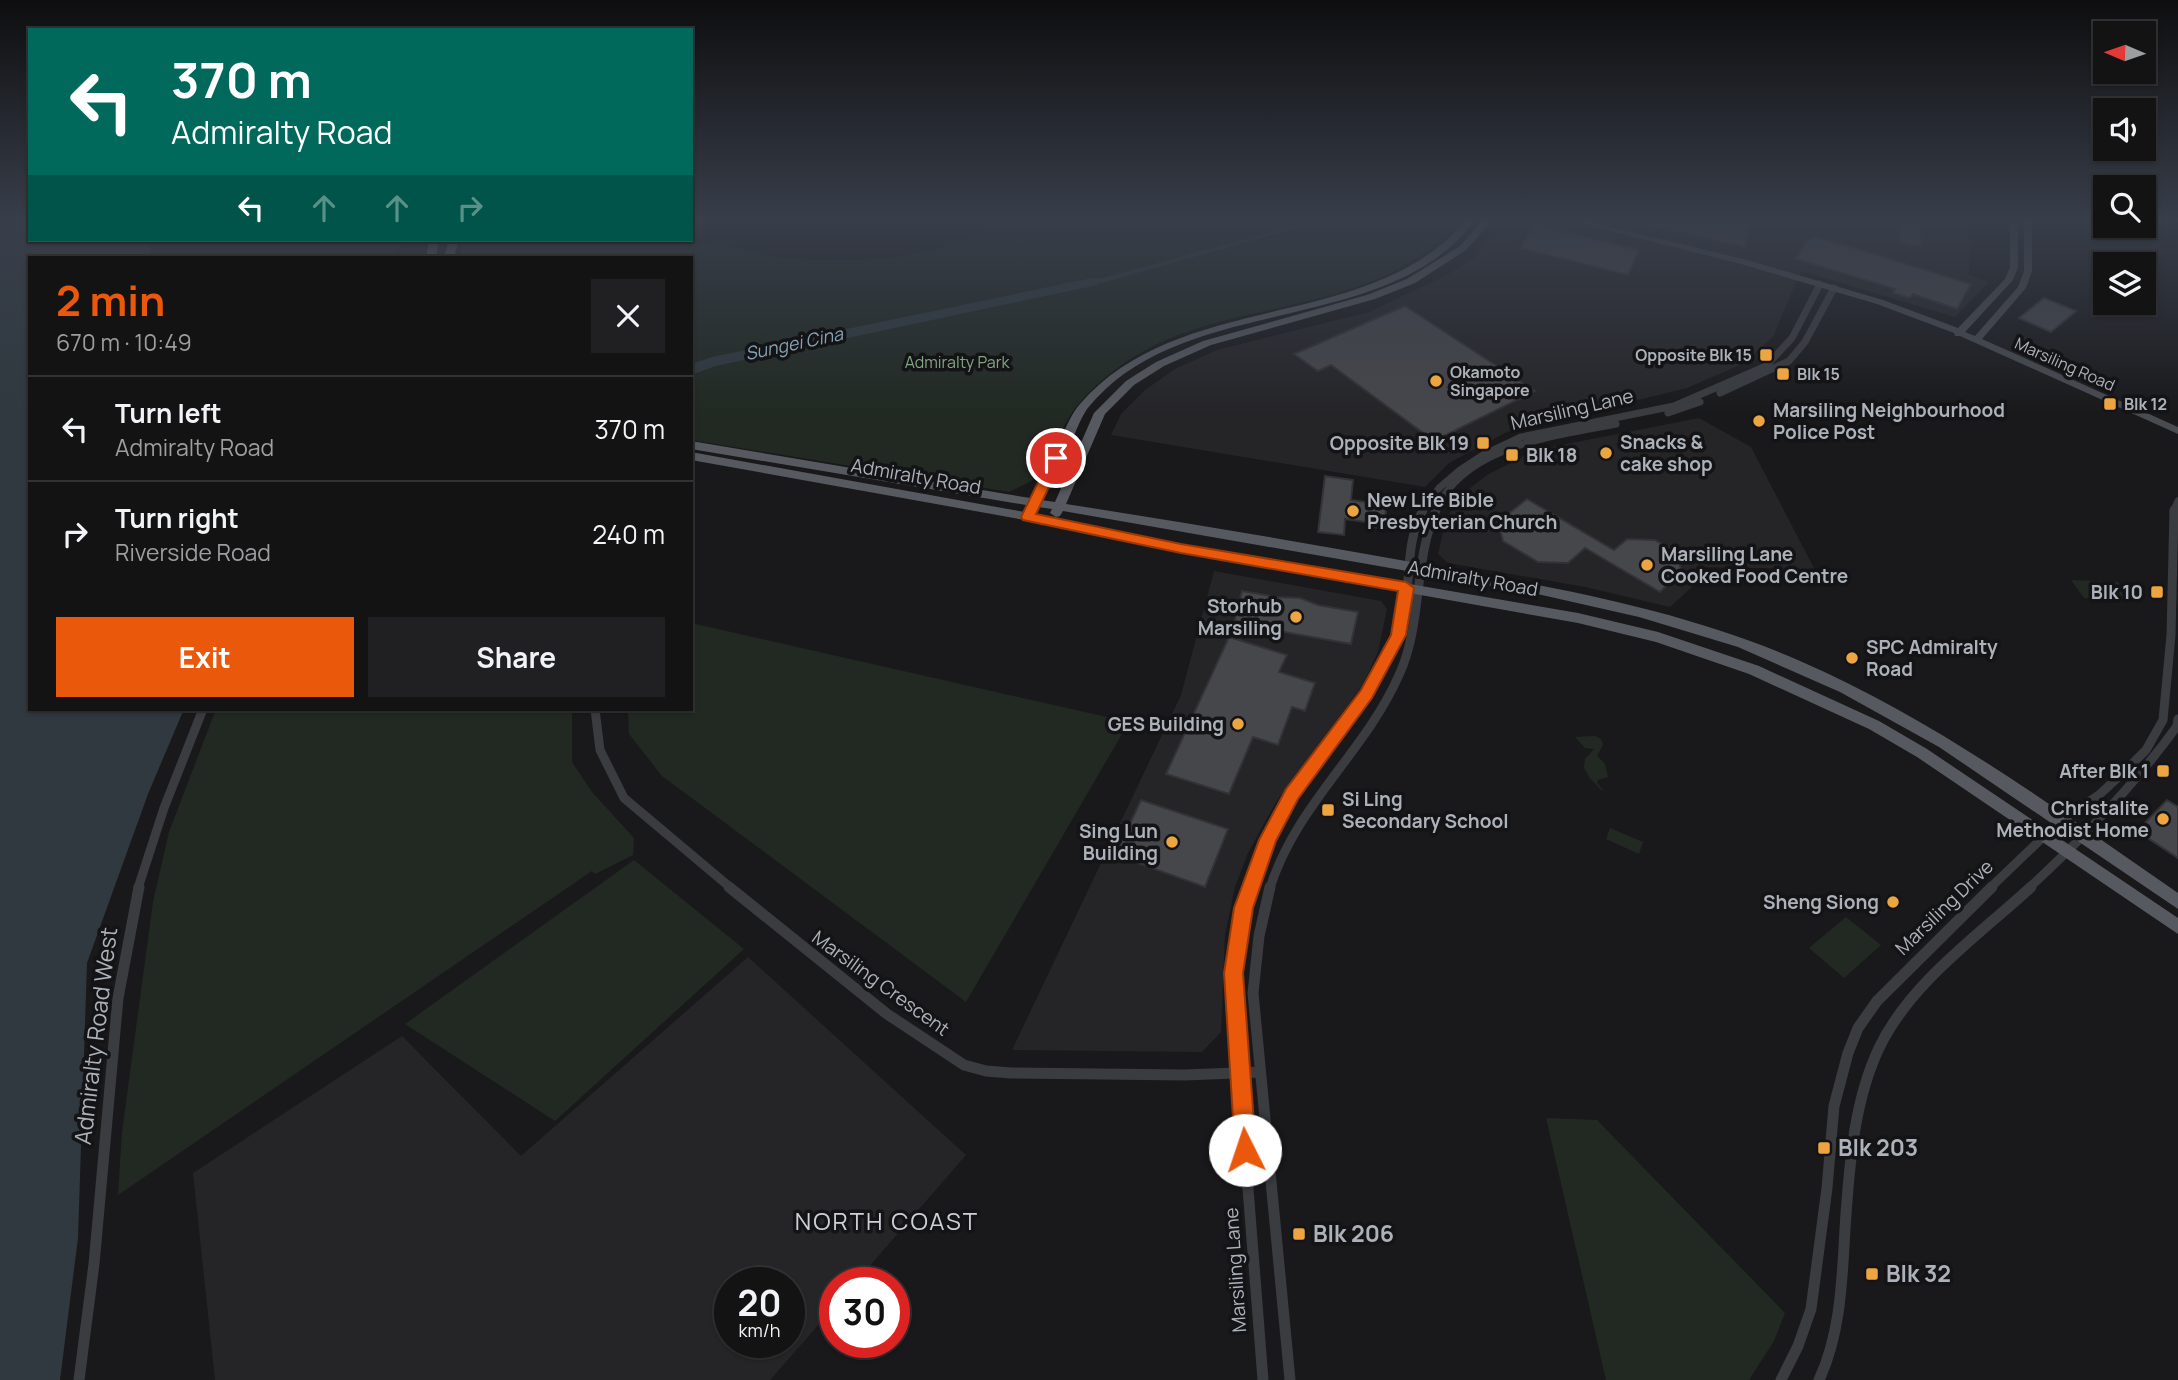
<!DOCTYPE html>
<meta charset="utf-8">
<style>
:root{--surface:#131314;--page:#202022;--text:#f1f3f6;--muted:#9d9ea0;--line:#323234;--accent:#ea580c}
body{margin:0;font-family:Manrope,sans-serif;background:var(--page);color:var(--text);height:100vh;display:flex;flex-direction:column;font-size:26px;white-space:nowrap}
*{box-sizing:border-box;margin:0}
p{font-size:23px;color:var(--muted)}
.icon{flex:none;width:38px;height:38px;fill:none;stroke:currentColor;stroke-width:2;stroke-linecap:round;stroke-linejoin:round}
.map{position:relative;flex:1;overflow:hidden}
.sheet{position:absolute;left:28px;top:256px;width:665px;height:455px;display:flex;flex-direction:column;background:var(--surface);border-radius:0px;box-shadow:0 2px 5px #0004,0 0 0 2px var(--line)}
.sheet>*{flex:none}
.hud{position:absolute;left:28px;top:28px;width:665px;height:214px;border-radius:0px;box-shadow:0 2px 5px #0004,0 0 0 2px var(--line);background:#00695c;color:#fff;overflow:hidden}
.needle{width:46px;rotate:272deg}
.controls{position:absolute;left:2093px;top:21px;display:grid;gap:14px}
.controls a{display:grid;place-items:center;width:63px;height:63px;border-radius:0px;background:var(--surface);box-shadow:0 2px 5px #0004,0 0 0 2px var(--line);font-size:35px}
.speed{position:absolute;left:714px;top:1267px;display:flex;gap:14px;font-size:35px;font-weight:700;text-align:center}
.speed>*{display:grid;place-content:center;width:91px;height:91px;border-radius:50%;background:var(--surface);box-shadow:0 2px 5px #0004,0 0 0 2px var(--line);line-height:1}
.speed small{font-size:18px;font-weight:400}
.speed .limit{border:10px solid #d22;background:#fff;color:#111}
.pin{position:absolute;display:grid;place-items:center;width:60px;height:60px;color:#fff;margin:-30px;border:4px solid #fff;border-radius:50%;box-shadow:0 2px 7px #0007}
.me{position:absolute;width:77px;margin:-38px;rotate:356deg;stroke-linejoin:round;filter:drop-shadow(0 0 5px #0008)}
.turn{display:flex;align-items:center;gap:24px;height:147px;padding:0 28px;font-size:32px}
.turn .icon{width:91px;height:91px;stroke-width:2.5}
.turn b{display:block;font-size:49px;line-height:60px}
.lanes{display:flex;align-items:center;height:66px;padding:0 28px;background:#0003;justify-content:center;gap:35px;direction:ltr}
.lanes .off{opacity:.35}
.round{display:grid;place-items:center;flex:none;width:74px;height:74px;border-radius:0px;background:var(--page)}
.headline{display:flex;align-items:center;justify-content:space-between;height:119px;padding:0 28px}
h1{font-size:42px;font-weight:700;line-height:52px;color:var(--accent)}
.action{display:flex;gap:14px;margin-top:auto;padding:14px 28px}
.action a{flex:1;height:80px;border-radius:0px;background:var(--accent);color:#fff;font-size:28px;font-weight:700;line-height:80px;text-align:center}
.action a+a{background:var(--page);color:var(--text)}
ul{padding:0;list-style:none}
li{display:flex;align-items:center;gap:21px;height:105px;padding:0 28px;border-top:2px solid var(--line)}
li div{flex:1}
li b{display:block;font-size:26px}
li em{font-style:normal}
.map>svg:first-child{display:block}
.built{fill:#252528;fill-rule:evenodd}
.green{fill:#212922}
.water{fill:#2f393f}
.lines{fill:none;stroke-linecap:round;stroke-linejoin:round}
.river{fill:#2f393f;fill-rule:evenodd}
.building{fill:#46474b;stroke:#333337;stroke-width:2}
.street-far2{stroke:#3a3c40;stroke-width:7}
.street-far1{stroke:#3a3c40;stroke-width:9}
.street{stroke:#3a3c40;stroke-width:11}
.secondary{fill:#484b50;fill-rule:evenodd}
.primary{fill:#56595f;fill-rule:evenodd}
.route{fill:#ea580c;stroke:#983908;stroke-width:2}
.poi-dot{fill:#eca540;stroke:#141416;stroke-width:2.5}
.labels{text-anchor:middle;stroke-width:7;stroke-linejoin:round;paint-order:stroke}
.far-poi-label{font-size:16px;font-weight:bold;fill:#acb1ba;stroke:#141416;text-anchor:start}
.far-park-label{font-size:16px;fill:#84a484;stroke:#141416}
.far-street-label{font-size:16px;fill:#acb1ba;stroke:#141416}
.far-water-label{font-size:18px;font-style:italic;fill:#85a1b4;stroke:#141416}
.street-label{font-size:19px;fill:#acb1ba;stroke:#141416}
.poi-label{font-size:19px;font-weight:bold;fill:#acb1ba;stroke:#141416;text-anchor:end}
.near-street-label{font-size:23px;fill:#acb1ba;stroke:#141416}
.near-poi-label{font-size:23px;font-weight:bold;fill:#acb1ba;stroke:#141416;text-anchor:start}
.near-neighbourhood-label{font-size:24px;letter-spacing:2px;fill:#cdd0d6;stroke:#141416}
</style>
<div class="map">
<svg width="2178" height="1380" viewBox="0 0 2178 1380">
<rect width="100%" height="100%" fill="#19191b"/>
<!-- built -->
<path class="built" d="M1498,222H1969V275L1989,282L1955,317L1801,271L1773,337L1742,364L1687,388L1507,432L1449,463L1425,487L1111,435L1121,414L1145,390L1175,369L1217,350L1369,312L1449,274L1477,256Z
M1699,418L1751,447L1816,572L1811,569L1699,567L1703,577L1670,607L1585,587L1448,563L1438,554L1445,522L1452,509L1461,495L1487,475L1536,450Z
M1214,571L1381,601L1387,609L1378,652L1362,686L1276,802L1248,853L1235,887L1225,935L1221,1032L1202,1052L1012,1050L1181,695Z
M748,957L966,1155L855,1283H835V1306L770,1380H215L193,1173L402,1036L521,1156ZM730,1283H789V1342H730Z"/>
<!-- green -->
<path class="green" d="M999,222H1457C1383,311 1252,298 1155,345C1124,360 1089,387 1070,416C1059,431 1051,466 1038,477C1029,483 1019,487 1009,492L691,440V257H459L464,240C540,240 617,237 693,242C725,244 756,255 787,258C847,264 951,260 999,222Z
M148,240H406L391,257H150Z
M2071,580L2118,582L2132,600L2084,598Z
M691,623L1129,722L966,1002L662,776L629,734L628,709H691Z
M216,709H572V762L592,792L634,838L633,855L595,874L592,871L118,1195L122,1132L153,902L169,832Z
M1595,736L1601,739L1603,745L1597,756L1605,764L1608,777L1598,780L1597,783L1603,790H1601L1589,777L1584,768L1585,759L1594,749L1585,748L1575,737Z
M1610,828L1643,842L1639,854L1606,839Z
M634,860L744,949L555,1121L405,1024Z
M1846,917L1881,945L1844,978L1809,948Z
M1546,1118L1597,1120L1785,1313L1774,1341L1749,1380H1606Z"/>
<!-- water -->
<path class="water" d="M0,222H30V240H149L151,257H30V709H184L148,794L87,963L78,1238L60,1380H0Z
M1308,222H1318L1105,282L1065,288L1063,283L1103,278Z"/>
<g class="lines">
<!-- river -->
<path class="river" d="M1092,278L1097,279L1099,282L1097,285L716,366L691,375V364L712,357Z"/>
</g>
<!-- building -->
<path class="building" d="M1649,222H1751L1745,247L1649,226Z
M1900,222H1921L1920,246L1899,242Z
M1534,224L1639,250L1628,275L1520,248Z
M1814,236L1864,251L1971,284L1957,309L1913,294L1910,298L1893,293L1895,289L1796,259L1806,242Z
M2044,298L2076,311L2051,332L2019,318Z
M1405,306L1535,391L1434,441L1331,365L1318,371L1294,354Z
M1325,476L1353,480L1351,500L1386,505L1385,529L1373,527V523L1345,519L1344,535L1318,532Z
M1527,499L1614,550L1627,539L1655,540L1674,551L1682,571L1660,592L1585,548L1568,563L1538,562L1503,541L1498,522Z
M1242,591L1277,597L1300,598L1318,605L1358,612L1351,644L1234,623Z
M1229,637L1287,655L1279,672L1315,683L1305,711L1292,707L1278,745L1253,737L1229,794L1166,774Z
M1141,800L1228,829L1205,887L1115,855Z
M2167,800L2178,807V858L2137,831Z"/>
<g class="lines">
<!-- street-far2 -->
<path class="street-far2" d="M1720,393L1789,361L1805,342L1834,288
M1668,413L1700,402
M1422,512L1439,488L1460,470L1483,455L1521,437L1674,406L1766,366L1792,338L1820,284
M1435,512C1463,445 1555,436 1616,424
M2173,512L2178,501"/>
<!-- street-far1 -->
<path class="street-far1" d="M595,709L600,750L624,798L731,888
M138,888L164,808L203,709
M1250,888C1260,853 1276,817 1297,787C1332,737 1371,697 1396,640C1415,599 1401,549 1423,510
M1270,888C1296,805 1365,752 1399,675C1423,623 1413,563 1436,510
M1990,888L2060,821L2099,795L2126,770L2146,750L2163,720L2171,635L2174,510
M2029,888C2083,838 2134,786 2177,726L2178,719"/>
<!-- street -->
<path class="street" d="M729,887L887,1014L964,1065L986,1071L1011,1073L1185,1075L1260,1072
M1250,887L1236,961L1235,1022L1263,1380
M1270,887L1259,936L1253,993L1290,1380
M79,1380L94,1264L118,998L139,887
M1781,1380L1798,1346L1811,1309L1827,1188L1834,1106L1848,1053L1858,1028L1877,1001L1992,887
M1819,1380C1843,1328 1842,1270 1846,1214C1850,1158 1855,1099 1879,1048C1910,983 1979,935 2031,887"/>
<!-- secondary -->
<path class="secondary" d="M1575,222H1590L1747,260L1883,300L1958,328L2005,279L2010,267V222H2018V267L2013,280L1965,332L1975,336L2018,287L2024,271V222H2032V271L2026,288L1982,339L2178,427V434L1960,336H1955L1954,333L1877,304L1741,264Z"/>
<!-- primary -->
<path class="primary" d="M1464,222H1474C1383,339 1181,291 1087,409C1081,418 1077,428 1073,438C1062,458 1051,478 1041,500L1055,502L1094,413L1126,381L1156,362L1203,341L1367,295L1407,279L1460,246L1481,222H1491L1466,250L1415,283L1375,299L1211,345L1164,366L1134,385L1105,414L1066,504C1189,523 1311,544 1434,566C1558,588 1683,610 1800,661C1936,720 2056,809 2178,893V909L1939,747L1840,692L1738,647L1639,617L1533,593L1063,511L1060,516L1056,517L1050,513L1052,509L1038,507L1035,512L1031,513L1212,550L1578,613L1658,632L1759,666L1879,721L1927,749L2178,918V934L1917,757L1869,729L1749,674L1656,642L1578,623L1212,558L1064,527L691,460V452L1030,513L1025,509L1026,505L691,449V441L1030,498C1040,477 1051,457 1062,436C1067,425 1072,413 1080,404C1179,289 1370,333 1464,222Z
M429,240H439L436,257H426Z
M449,240H459L454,257H444Z"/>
</g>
<!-- sky -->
<linearGradient id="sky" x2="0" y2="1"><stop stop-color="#0e0e0f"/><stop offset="0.53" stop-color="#383e4a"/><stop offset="1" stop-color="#383e4a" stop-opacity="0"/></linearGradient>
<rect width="2178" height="415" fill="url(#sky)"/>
<!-- route -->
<path class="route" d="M1056,454L1063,458L1036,514L1181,544L1406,582L1414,588L1406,635L1372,698L1298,799L1276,841L1253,908L1243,973L1256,1150L1253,1158L1245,1161L1238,1158L1235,1150L1224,973L1234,908L1259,840L1286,789L1361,690L1391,635L1398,591L1181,553L1023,520L1021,517L1050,458Z"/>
<!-- markers -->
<g class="poi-dot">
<rect x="1759" y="348" width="14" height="14" rx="3.5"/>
<rect x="1776" y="367" width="14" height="14" rx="3.5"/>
<circle cx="1436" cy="381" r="7"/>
<rect x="2103" y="397" width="14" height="14" rx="3.5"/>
<circle cx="1759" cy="421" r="7"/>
<rect x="1476" y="436" width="14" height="14" rx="3.5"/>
<circle cx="1606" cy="453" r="7"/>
<rect x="1505" y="448" width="14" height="14" rx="3.5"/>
<circle cx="1353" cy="511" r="7"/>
<circle cx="1647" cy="565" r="7"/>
<rect x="2150" y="585" width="14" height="14" rx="3.5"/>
<circle cx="1296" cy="617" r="7"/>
<circle cx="1852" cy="658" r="7"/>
<circle cx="1238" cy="724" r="7"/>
<rect x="2156" y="764" width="14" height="14" rx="3.5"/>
<rect x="1321" y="803" width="14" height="14" rx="3.5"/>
<circle cx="2163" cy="819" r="7"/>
<circle cx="1172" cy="842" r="7"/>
<circle cx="1893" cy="902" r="7"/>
<rect x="1817" y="1141" width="14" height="14" rx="3.5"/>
<rect x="1292" y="1227" width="14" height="14" rx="3.5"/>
<rect x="1865" y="1267" width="14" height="14" rx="3.5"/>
</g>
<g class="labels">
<!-- far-poi labels -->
<g class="far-poi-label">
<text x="1752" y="361" text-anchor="end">Opposite Blk 15</text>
<text x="1450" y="378">Okamoto<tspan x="1450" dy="18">Singapore</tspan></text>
<text x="1797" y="380">Blk 15</text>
<text x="2124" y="410">Blk 12</text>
</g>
<!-- far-park labels -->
<g class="far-park-label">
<text x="957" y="368">Admiralty Park</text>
</g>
<!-- far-street labels -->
<g class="far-street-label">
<text transform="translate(2065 364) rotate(24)" y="6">Marsiling Road</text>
</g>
<!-- far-water labels -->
<g class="far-water-label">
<text transform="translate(794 344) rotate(-12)" y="6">Sungei Cina</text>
</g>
<!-- street labels -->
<g class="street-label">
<text transform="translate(1572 409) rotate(-13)" y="7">Marsiling Lane</text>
<text transform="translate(916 476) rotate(10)" y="7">Admiralty Road</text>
<text transform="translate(1473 578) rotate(10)" y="7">Admiralty Road</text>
<text transform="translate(1944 907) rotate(-44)" y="7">Marsiling Drive</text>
<text transform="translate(881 983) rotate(36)" y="7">Marsiling Crescent</text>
<text transform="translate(1235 1270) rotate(-94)" y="7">Marsiling Lane</text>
</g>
<!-- poi labels -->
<g class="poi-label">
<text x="1773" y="417" text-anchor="start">Marsiling Neighbourhood<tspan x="1773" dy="22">Police Post</tspan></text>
<text x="1620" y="449" text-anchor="start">Snacks &amp;<tspan x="1620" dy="22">cake shop</tspan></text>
<text x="1469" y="450">Opposite Blk 19</text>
<text x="1526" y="462" text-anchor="start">Blk 18</text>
<text x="1367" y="507" text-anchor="start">New Life Bible<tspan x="1367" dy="22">Presbyterian Church</tspan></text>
<text x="1661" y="561" text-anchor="start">Marsiling Lane<tspan x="1661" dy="22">Cooked Food Centre</tspan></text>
<text x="2143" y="599">Blk 10</text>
<text x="1282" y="613">Storhub<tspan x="1282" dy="22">Marsiling</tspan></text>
<text x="1866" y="654" text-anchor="start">SPC Admiralty<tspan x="1866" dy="22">Road</tspan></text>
<text x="1224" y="731">GES Building</text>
<text x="2149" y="778">After Blk 1</text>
<text x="1342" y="806" text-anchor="start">Si Ling<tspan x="1342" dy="22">Secondary School</tspan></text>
<text x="2149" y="815">Christalite<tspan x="2149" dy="22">Methodist Home</tspan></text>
<text x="1158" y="838">Sing Lun<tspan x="1158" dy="22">Building</tspan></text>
<text x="1879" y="909">Sheng Siong</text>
</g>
<!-- near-street labels -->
<g class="near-street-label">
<text transform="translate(96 1036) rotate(-83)" y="8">Admiralty Road West</text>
</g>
<!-- near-poi labels -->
<g class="near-poi-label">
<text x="1838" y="1156">Blk 203</text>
<text x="1313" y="1242">Blk 206</text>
<text x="1886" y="1282">Blk 32</text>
</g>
<!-- near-neighbourhood labels -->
<g class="near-neighbourhood-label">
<text x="887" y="1230">NORTH COAST</text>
</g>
</g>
</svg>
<div class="controls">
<a><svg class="needle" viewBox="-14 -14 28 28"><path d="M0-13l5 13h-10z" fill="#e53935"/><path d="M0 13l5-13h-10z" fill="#9d9ea0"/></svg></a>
<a><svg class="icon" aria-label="sound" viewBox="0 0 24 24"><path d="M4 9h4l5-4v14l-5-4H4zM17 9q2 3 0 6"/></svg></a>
<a><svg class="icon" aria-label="search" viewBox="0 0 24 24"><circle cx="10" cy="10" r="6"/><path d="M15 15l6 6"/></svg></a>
<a><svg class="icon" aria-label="layers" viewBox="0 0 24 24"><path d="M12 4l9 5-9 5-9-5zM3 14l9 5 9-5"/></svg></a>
</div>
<div class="speed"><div>20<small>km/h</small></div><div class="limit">30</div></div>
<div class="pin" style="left:1056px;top:458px;background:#d93025"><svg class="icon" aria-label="arrive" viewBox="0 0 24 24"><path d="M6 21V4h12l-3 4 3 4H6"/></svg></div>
<svg class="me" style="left:1245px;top:1150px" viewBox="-20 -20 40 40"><circle r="19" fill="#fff"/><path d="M0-13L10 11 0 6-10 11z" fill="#ea580c"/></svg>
<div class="hud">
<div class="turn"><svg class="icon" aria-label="left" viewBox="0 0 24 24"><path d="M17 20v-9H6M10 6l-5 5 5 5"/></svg><div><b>370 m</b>Admiralty Road</div></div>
<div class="lanes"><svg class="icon" aria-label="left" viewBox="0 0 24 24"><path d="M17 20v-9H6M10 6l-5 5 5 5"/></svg><svg class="icon off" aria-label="ahead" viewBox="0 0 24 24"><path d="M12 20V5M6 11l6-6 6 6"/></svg><svg class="icon off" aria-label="ahead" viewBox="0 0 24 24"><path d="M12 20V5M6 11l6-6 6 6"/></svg><svg class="icon off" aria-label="right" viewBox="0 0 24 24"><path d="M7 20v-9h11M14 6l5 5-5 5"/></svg></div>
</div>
<section class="sheet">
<div class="headline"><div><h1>2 min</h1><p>670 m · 10:49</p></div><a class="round"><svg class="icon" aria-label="close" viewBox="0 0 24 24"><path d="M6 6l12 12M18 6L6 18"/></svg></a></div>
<ul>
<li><svg class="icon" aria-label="left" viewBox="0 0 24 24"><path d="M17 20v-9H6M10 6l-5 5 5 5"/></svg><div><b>Turn left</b><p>Admiralty Road</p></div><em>370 m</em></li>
<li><svg class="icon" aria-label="right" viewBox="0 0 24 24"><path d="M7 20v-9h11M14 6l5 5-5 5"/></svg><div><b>Turn right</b><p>Riverside Road</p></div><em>240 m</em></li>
</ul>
<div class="action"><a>Exit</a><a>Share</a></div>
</section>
</div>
